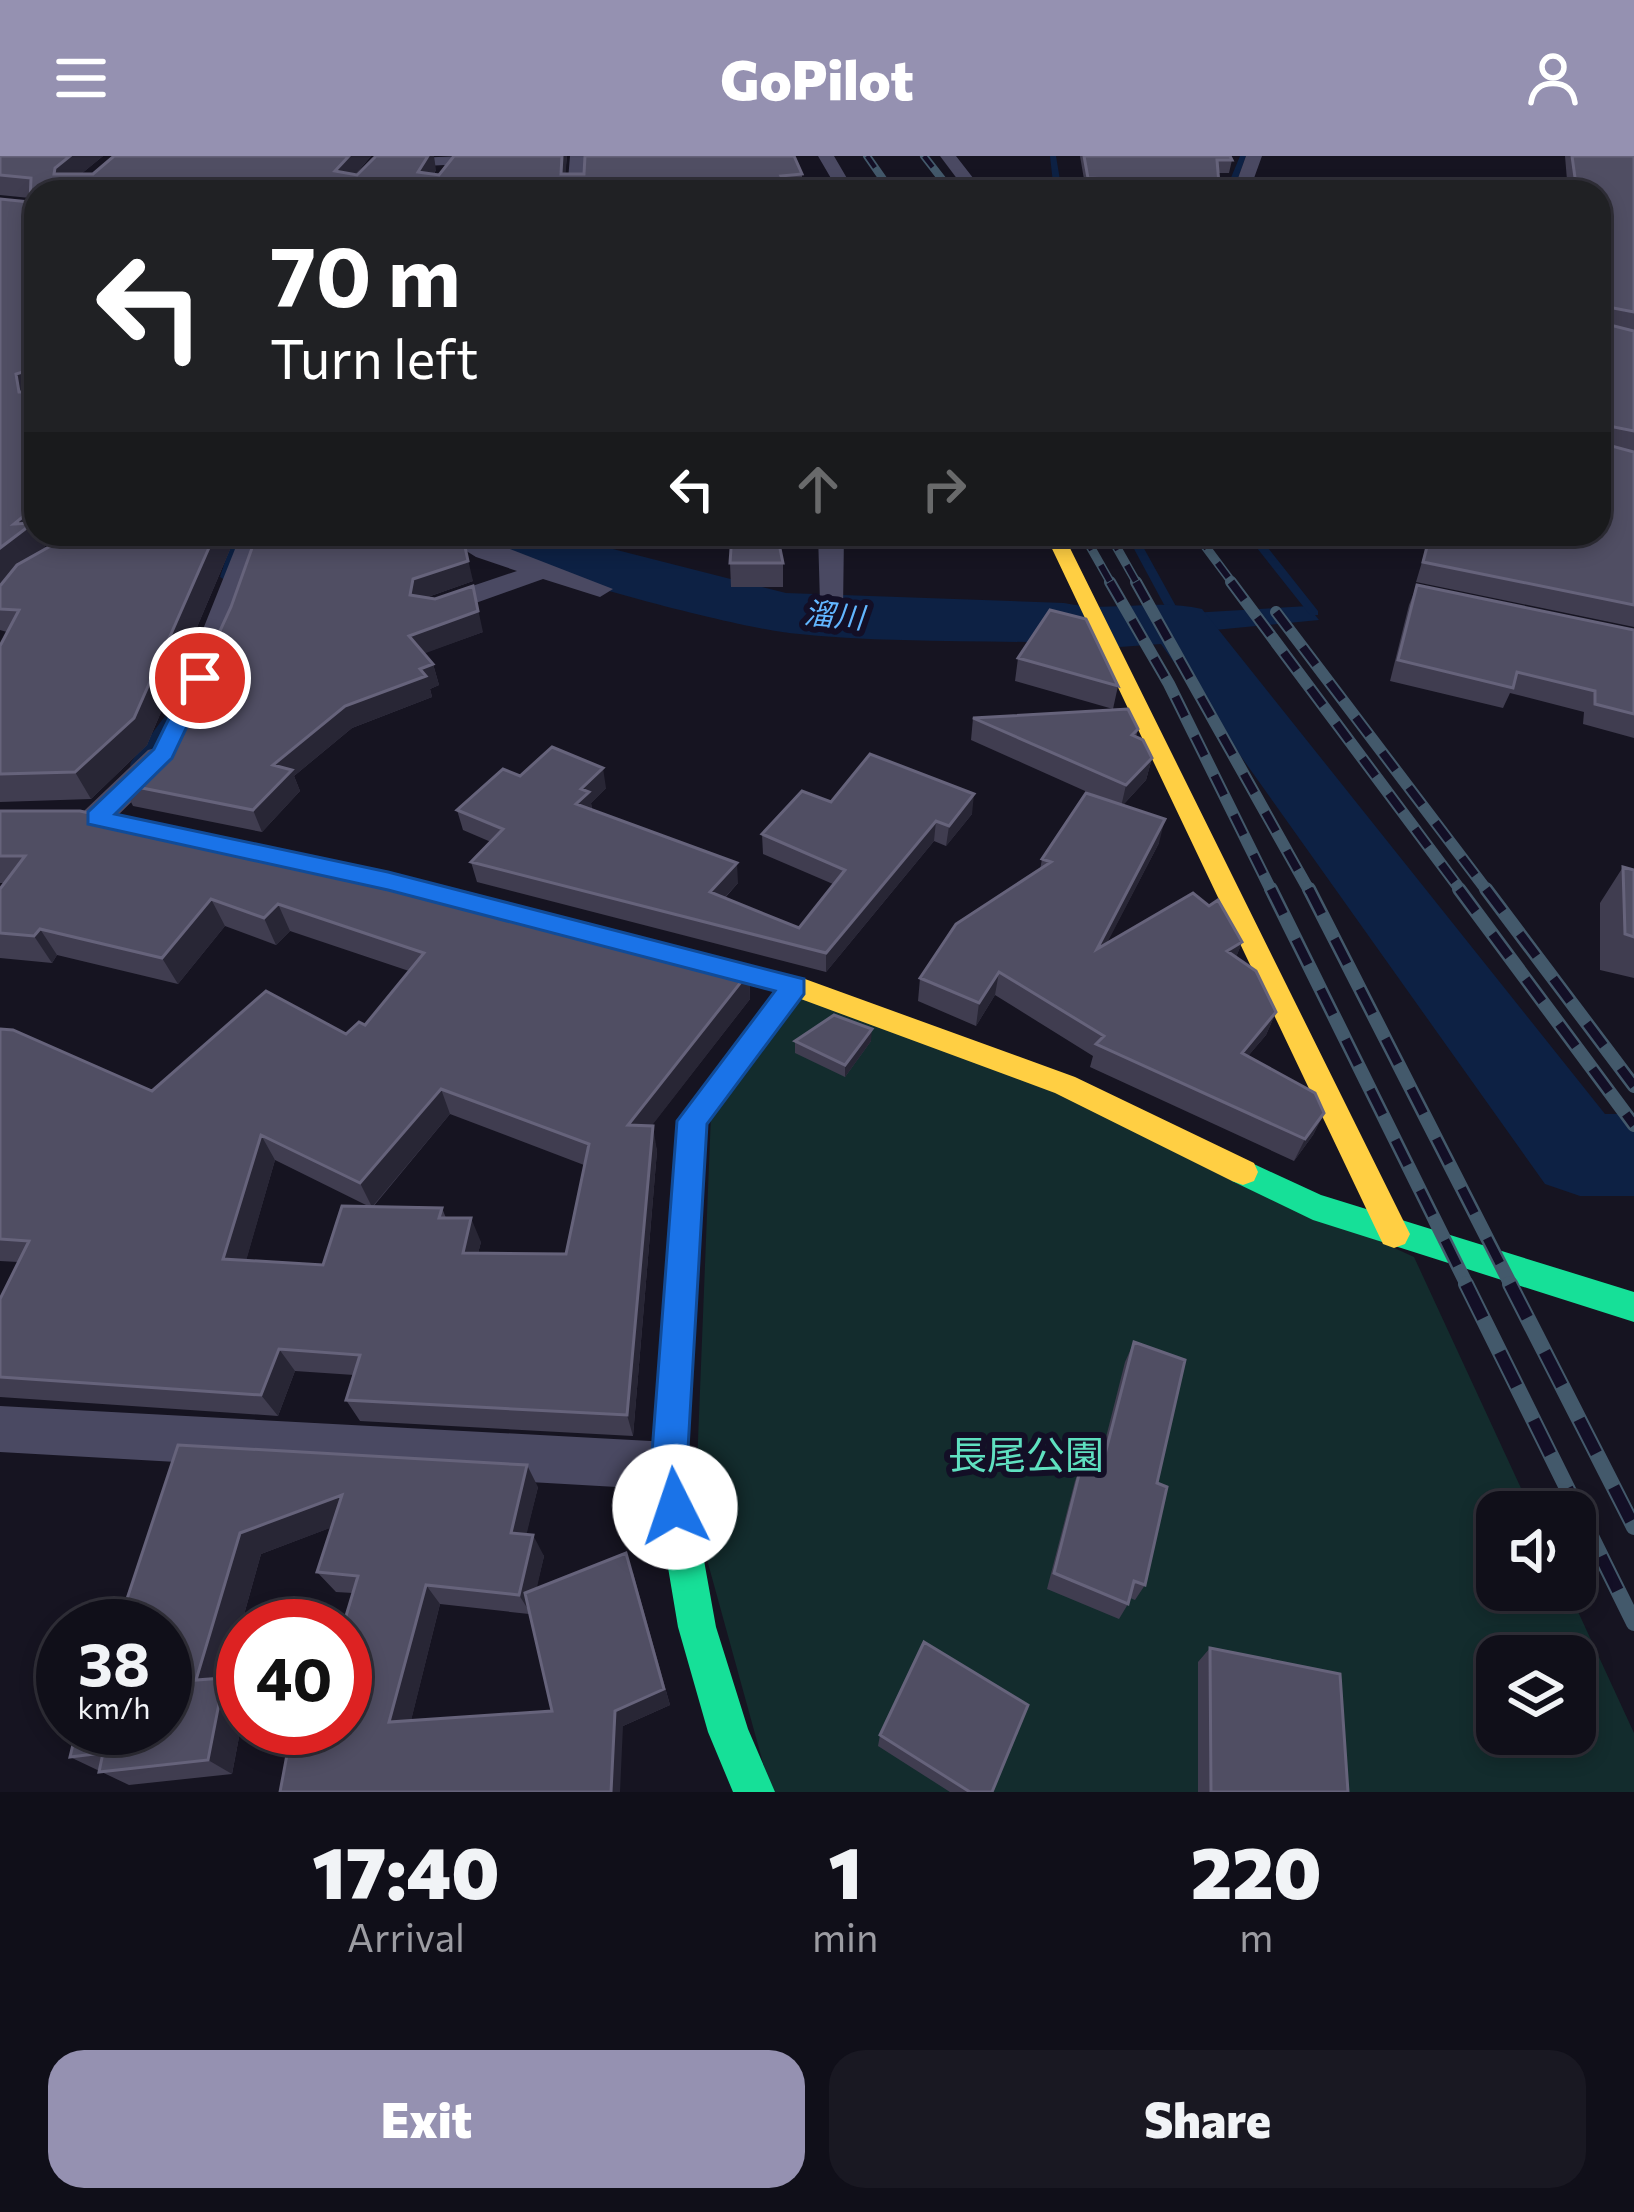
<!DOCTYPE html>
<meta charset="utf-8">
<style>
:root{--surface:#100f19;--page:#191822;--text:#f1f3f6;--muted:#9c9ca2;--line:#302f38;--accent:#9591b1}
body{margin:0;font-family:Commissioner,"Noto Sans JP",sans-serif;background:var(--page);color:var(--text);height:100vh;display:flex;flex-direction:column;font-size:45px;white-space:nowrap}
*{box-sizing:border-box;margin:0}
p{font-size:39px;color:var(--muted)}
.icon{flex:none;width:66px;height:66px;fill:none;stroke:currentColor;stroke-width:2;stroke-linecap:round;stroke-linejoin:round}
.map{position:relative;height:1636px;overflow:hidden}
.side{display:flex;flex-direction:column;background:var(--surface);flex:1}
.side>*{flex:none}
.guide{position:absolute;left:24px;top:24px;width:1587px;height:366px;border-radius:36px;box-shadow:0 6px 18px #0003,0 0 0 3px var(--line);background:#202124;color:#fff;overflow:hidden}
.fabs{position:absolute;left:1476px;top:1335px;display:grid;gap:24px}
.fabs a{display:grid;place-items:center;width:120px;height:120px;border-radius:24px;background:var(--surface);box-shadow:0 6px 18px #0003,0 0 0 3px var(--line);font-size:60px}
.speed{position:absolute;left:36px;top:1443px;display:flex;gap:24px;font-size:60px;font-weight:700;text-align:center}
.speed>*{display:grid;place-content:center;width:156px;height:156px;border-radius:50%;background:var(--surface);box-shadow:0 6px 18px #0003,0 0 0 3px var(--line);line-height:1}
.speed small{font-size:30px;font-weight:400}
.speed .limit{border:18px solid #d22;background:#fff;color:#111}
.pin{position:absolute;display:grid;place-items:center;width:102px;height:102px;color:#fff;margin:-51px;border:6px solid #fff;border-radius:50%;box-shadow:0 3px 12px #0007}
.me{position:absolute;width:132px;margin:-66px;rotate:356deg;stroke-linejoin:round;filter:drop-shadow(0 0 9px #0008)}
.turn{display:flex;align-items:center;gap:42px;height:252px;padding:0 48px;font-size:54px}
.turn .icon{width:156px;height:156px;stroke-width:2.5}
.turn b{display:block;font-size:84px;line-height:102px}
.lanes{display:flex;align-items:center;height:114px;padding:0 48px;background:#0003;justify-content:center;gap:60px;direction:ltr}
.lanes .off{opacity:.35}
.eta{display:flex;justify-content:space-evenly;align-items:center;height:204px;text-align:center}
.eta b{font-size:72px;font-weight:800;line-height:84px}
.primary-button{display:flex;gap:24px;margin-top:auto;padding:24px 48px}
.primary-button a{flex:1;height:138px;border-radius:36px;background:var(--accent);color:#fff;font-size:48px;font-weight:800;line-height:138px;text-align:center}
.primary-button a+a{background:var(--page);color:var(--text)}
header{display:flex;justify-content:space-between;align-items:center;height:156px;padding:0 48px;background:var(--accent);color:#fff;font-size:54px;font-weight:800}
.map>svg:first-child{display:block}
.green{fill:#132c2d;fill-rule:evenodd}
.water{fill:#0d2144}
.lines{fill:none;stroke-linecap:round;stroke-linejoin:round}
.stream{fill:#0d2144;fill-rule:evenodd}
.river{fill:#0d2144;fill-rule:evenodd}
.street{fill:#4a4962;fill-rule:evenodd}
.fast{fill:#16e098;fill-rule:evenodd}
.slow{fill:#ffcf43;fill-rule:evenodd}
.rail-far4-casing{stroke:#43596b;stroke-width:8}
.rail-far3-casing{stroke:#43596b;stroke-width:9}
.rail-far2-casing{stroke:#43596b;stroke-width:12}
.rail-far1-casing{stroke:#43596b;stroke-width:14}
.rail-casing{stroke:#43596b;stroke-width:16}
.rail-far4{stroke:#130f26;stroke-width:4.5;stroke-dasharray:14;stroke-linecap:butt}
.rail-far3{stroke:#130f26;stroke-width:6;stroke-dasharray:18;stroke-linecap:butt}
.rail-far2{stroke:#130f26;stroke-width:8;stroke-dasharray:22;stroke-linecap:butt}
.rail-far1{stroke:#130f26;stroke-width:9;stroke-dasharray:28;stroke-linecap:butt}
.rail{stroke:#130f26;stroke-width:12;stroke-dasharray:38;stroke-linecap:butt}
.wall{fill:#403d50;fill-rule:evenodd}
.shaded-wall{fill:#282635}
.building{fill:#504e63;stroke:#66637b;stroke-width:3;fill-rule:evenodd}
.route{fill:#1a73e8;stroke:#114b97;stroke-width:3}
.labels{text-anchor:middle;stroke-width:12;stroke-linejoin:round;paint-order:stroke}
.far-water-label{font-size:30px;font-style:italic;fill:#62b6ff;stroke:#130f26}
.near-park-label{font-size:39px;fill:#5fe0c0;stroke:#130f26}
</style>
<header><svg class="icon" aria-label="menu" viewBox="0 0 24 24"><path d="M4 6h16M4 12h16M4 18h16"/></svg>GoPilot<svg class="icon" aria-label="person" viewBox="0 0 24 24"><circle cx="12" cy="8" r="4"/><path d="M4 21q1-7 8-7t8 7"/></svg></header>
<div class="map">
<svg width="1634" height="1636" viewBox="0 0 1634 1636">
<rect width="100%" height="100%" fill="#161421"/>
<!-- green -->
<path class="green" d="M798,840L1054,936L1414,1101L1532,1356H1497V1434H1568L1634,1577V1636H771L695,1360L711,958ZM1497,1500H1575V1578H1497Z"/>
<!-- water -->
<path class="water" d="M1308,450L1319,464L1099,485L1088,463Z"/>
<g class="lines">
<!-- stream -->
<path class="stream" d="M1050,0H1056L1062,36H1054Z
M1240,0H1246L1233,36H1225Z
M234,378H244L230,421L225,424L220,421Z
M545,378H555L553,400L544,398Z
M1126,378H1136L1183,463L1190,464V468L1175,469Z
M1246,378H1257L1318,455V459H1310Z
M190,512L196,516L180,556L141,612H131L130,609L131,606L168,556L184,516Z"/>
<!-- river -->
<path class="river" d="M468,378H554L786,437L1064,447C1110,457 1157,442 1202,453L1605,958H1634V1040H1580L1545,1028L1161,488L1092,493L1064,487C973,484 879,487 789,477C740,472 490,410 468,378Z"/>
<!-- street -->
<path class="street" d="M460,0L465,4L443,36H427L445,9L383,12L362,36H345L372,4Z
M570,0H586L583,36H567Z
M818,0H834L855,36H839Z
M940,0H956L984,36H967Z
M1246,0H1262L1249,36H1233Z
M241,378H267L210,531L195,540L185,537L180,531Z
M439,378H471L613,433L600,441L543,423L442,459H422V447L517,415L476,401Z
M818,378H844L843,453H823L820,447Z
M159,591L170,594L174,601L170,608L107,670H85L80,662L85,654L148,594Z
M0,1250L669,1286L686,1293L693,1310L686,1327L669,1334L0,1296Z"/>
<!-- fast -->
<path class="fast" d="M795,820L805,823L809,830L805,837L707,968L687,1310L716,1471L748,1573L775,1636H733L708,1576L678,1471L651,1310L677,965L785,823Z
M1243,1003L1321,1039L1634,1136V1166L1313,1064L1232,1025L1228,1016L1232,1007Z"/>
<!-- slow -->
<path class="slow" d="M1045,378H1063L1405,1068L1410,1078L1405,1088L1394,1092L1383,1088Z
M465,735L805,823L1075,921L1254,1007L1258,1016L1254,1025L1243,1029L1232,1025L1055,937L790,839L456,751L452,744L456,737Z"/>
<defs>
<path id="rail-far4" d="M867,0L892,36
M924,0L952,36"/>
<path id="rail-far3" d="M1083,378L1112,429
M1109,378L1138,429
M1196,378L1234,429"/>
<path id="rail-far2" d="M1110,426L1169,528L1272,736
M1136,426L1310,736
M1231,426L1462,736
M1276,456L1488,736"/>
<path id="rail-far1" d="M1271,733L1468,1131
M1309,733L1512,1131
M1459,733L1634,969
M1486,733L1634,930"/>
<path id="rail" d="M1466,1128L1634,1467
M1510,1128L1634,1371"/>
</defs>
<!-- rail-far4 casing -->
<use href="#rail-far4" class="rail-far4-casing"/>
<!-- rail-far3 casing -->
<use href="#rail-far3" class="rail-far3-casing"/>
<!-- rail-far2 casing -->
<use href="#rail-far2" class="rail-far2-casing"/>
<!-- rail-far1 casing -->
<use href="#rail-far1" class="rail-far1-casing"/>
<!-- rail casing -->
<use href="#rail" class="rail-casing"/>
<!-- rail-far4 -->
<use href="#rail-far4" class="rail-far4"/>
<!-- rail-far3 -->
<use href="#rail-far3" class="rail-far3"/>
<!-- rail-far2 -->
<use href="#rail-far2" class="rail-far2"/>
<!-- rail-far1 -->
<use href="#rail-far1" class="rail-far1"/>
<!-- rail -->
<use href="#rail" class="rail"/>
</g>
<!-- wall -->
<path class="wall" d="M0,0H103L81,18H93L114,0H371L355,19L436,14L434,18L439,19L454,0H567L565,18H802V36H36V378H46L41,382L46,393L234,384L147,589L91,643L0,646V490L7,476L0,474V43L30,46V42L0,39Z
M1080,0H1230L1232,4L1229,17H1218V36L1086,35Z
M1565,0H1634V471L1416,426L1430,379L1443,381L1444,378H1599V36H1568Z
M577,378H630L631,380L578,384Z
M383,386L453,387L473,425L425,442L483,476L424,497L433,508L439,529L430,533L432,541L352,572L294,620L300,635L262,676L133,650L122,628Z
M730,407H783V431H731Z
M1417,429L1634,474V582L1583,568L1584,556L1510,537L1503,552L1390,525L1409,449Z
M1018,502L1118,530L1113,553L1015,525Z
M973,562L1138,573L1136,581L1152,602L1146,624L1123,649L1159,687L1106,788L1242,786L1236,801L1276,856L1266,879L1248,900L1324,957L1313,979L1294,1005L1090,911L1093,900L995,839L976,870L918,845L920,822L1040,714L1042,703L1103,643L971,584Z
M520,620L606,632L591,647L592,653L738,727L725,742L799,772L833,728L763,698L762,678L831,646L972,658L946,690L934,685L826,816L477,726L471,706L491,686L463,674L457,654Z
M0,655L749,816L750,843L651,970L657,995L633,1280L360,1265L346,1244L354,1219L295,1215L278,1260L0,1241V1143L18,1106L0,1105V873L152,935L346,878L365,869L409,815L290,775L276,789L225,770L178,828L57,799L52,807L0,802V733L4,727H0ZM450,958L584,1009L566,1098L478,1097L481,1086L446,1062L442,1052L373,1051ZM275,1004L370,1051L323,1109L246,1104Z
M1623,711L1634,714V822L1600,814V747Z
M795,885H871L845,921L795,897Z
M1134,1186L1157,1327L1145,1429L1135,1444L1130,1442L1128,1448L1119,1463L1047,1433L1075,1325L1082,1307L1098,1313L1125,1206Z
M178,1289L538,1331L526,1378L544,1400L536,1433L633,1417L670,1549L623,1570L345,1572L353,1437L336,1436L317,1416L332,1371L261,1398L226,1523L243,1535V1560L232,1618L129,1629L70,1601L165,1572ZM440,1448L529,1458L552,1555L411,1564Z
M1210,1492L1348,1636H1198V1506Z
M880,1579L992,1636H950L878,1590Z"/>
<!-- shaded-wall -->
<path class="shaded-wall" d="M70,0H103L63,33L54,18L55,12Z
M349,0H371L340,36L335,15Z
M428,0H434L436,14L422,36L418,16Z
M562,0H567L564,36L561,18Z
M36,212V240L19,236L16,218Z
M36,350V378H46L41,382L46,393L0,441V392L14,368Z
M215,378H232L234,384L147,589L91,643L75,616Z
M464,386L473,425L419,444L410,439L413,423Z
M473,430L483,476L415,501L409,480Z
M433,508L439,529L430,533L432,541L352,572L294,620L300,635L262,676L253,654L273,609L345,550Z
M1152,602L1146,624L1121,651L1126,629Z
M603,612L606,632L591,647L592,656L576,648L581,633Z
M974,638L972,658L946,690L949,670Z
M1165,663L1159,687L1092,816L1097,793Z
M936,665L934,685L826,816V797Z
M737,707L738,727L712,755L710,736Z
M211,743L225,770L178,828L162,802Z
M278,748L290,775L276,789L264,762Z
M40,773L57,799L52,807L34,780Z
M1242,786L1233,809L1227,795Z
M749,816L750,843L633,994L628,969Z
M999,816L995,839L976,870L979,847Z
M1276,856L1266,879L1232,919L1242,897Z
M872,873L871,885L845,921V909Z
M441,933L450,958L372,1051L360,1027Z
M1324,957L1313,979L1294,1005L1305,983Z
M653,970L657,995L633,1280L627,1259Z
M261,979L275,1004L240,1126L223,1103Z
M471,1062L481,1086L472,1121L463,1097Z
M279,1193L295,1215L278,1260L261,1239Z
M527,1309L538,1331L522,1397L511,1377Z
M342,1339L359,1361L261,1398L226,1523L243,1535V1560L232,1618L208,1604L196,1524L240,1377Z
M533,1379L544,1400L531,1458L519,1439Z
M626,1397L670,1549L623,1570L620,1636H611Z
M426,1429L440,1448L407,1581L389,1566Z"/>
<!-- building -->
<path class="building" d="M0,0H70L55,12L54,18H93L114,0H349L335,15L357,19L376,0H428L418,16L439,19L454,0H562L561,18H584L585,0H794L802,18L781,20L790,36H36V212L16,218L19,236H35L36,239V350L14,368L33,367L0,392V43L30,46L31,22L0,19Z
M1084,0H1230L1232,4H1217L1219,28L1088,22Z
M1572,0H1634V156L1608,151L1602,167L1634,175V275L1609,270L1604,288L1634,296V449L1423,406L1430,379L1447,382L1448,378H1599V280L1603,223H1599V36H1577Z
M72,378H215L134,562L75,616L0,618V490L19,454L0,453V430L17,409Z
M257,378H377V387L435,378H451L453,387L464,386L468,405L413,423L410,439L435,443L473,430L478,455L409,480L433,508L420,513L426,520L345,550L273,609L292,614L253,654L122,628L173,577L231,451Z
M732,378H777L783,407H730Z
M1417,429L1634,474V558L1595,548V535L1517,516L1513,532L1398,504Z
M1050,454L1086,463L1118,530L1018,502Z
M1128,553L1138,573L1132,579L1143,584L1152,602L1126,629L973,562Z
M552,591L603,612L581,633L589,636L576,648L737,707L710,736L799,772L845,714L762,678L802,635L831,646L870,598L974,638L949,670L936,665L826,797L471,706L503,673L457,654L503,613L520,620Z
M1086,637L1165,663L1097,793L1193,737L1209,750L1218,744L1242,786L1227,795L1256,815L1276,856L1242,897L1315,937L1324,957L1305,983L1096,888L1104,880L999,816L979,847L920,822L956,768L1051,706L1042,703Z
M0,655H80L332,709L749,816L628,969L653,970L627,1259L346,1244L360,1199L279,1193L261,1239L0,1221V1143L29,1085L0,1083V873L13,874L152,935L266,835L346,878L359,866L365,869L424,797L278,748L264,762L211,743L162,802L40,773L34,780L0,777V733L25,700H0ZM441,933L589,988L566,1098L463,1097L471,1062H439L442,1052L342,1050L323,1109L223,1103L261,979L360,1027Z
M1623,711L1634,714V781L1625,778Z
M834,859L872,873L845,909L795,885Z
M1134,1186L1185,1204L1157,1327L1167,1331L1145,1429L1134,1425L1128,1448L1054,1417L1082,1307L1101,1314Z
M178,1289L527,1309L511,1377L533,1379L519,1439L426,1429L389,1566L552,1555L525,1437L626,1397L664,1533L615,1555L611,1636H280L292,1572H345V1470H343L358,1420L317,1416L342,1339L240,1377L196,1524L224,1522L208,1604L99,1616L103,1597L70,1601L77,1572H165V1470H118Z
M924,1486L1028,1549L992,1636H970L880,1579Z
M1210,1492L1340,1518L1348,1636H1211Z"/>
<!-- route -->
<path class="route" d="M200,516L210,522L172,602L115,658L388,716L804,823V838L707,968L687,1310L694,1351L688,1364L675,1369L662,1364L651,1310L677,965L775,835L388,734L88,668V656L154,593L189,522Z"/>
<g class="labels">
<!-- far-water labels -->
<g class="far-water-label">
<text transform="translate(834 460) rotate(5)" y="10">溜川</text>
</g>
<!-- near-park labels -->
<g class="near-park-label">
<text x="1026" y="1313">長尾公園</text>
</g>
</g>
</svg>
<div class="fabs">
<a><svg class="icon" aria-label="sound" viewBox="0 0 24 24"><path d="M4 9h4l5-4v14l-5-4H4zM17 9q2 3 0 6"/></svg></a>
<a><svg class="icon" aria-label="layers" viewBox="0 0 24 24"><path d="M12 4l9 5-9 5-9-5zM3 14l9 5 9-5"/></svg></a>
</div>
<div class="speed"><div>38<small>km/h</small></div><div class="limit">40</div></div>
<div class="pin" style="left:200px;top:522px;background:#d93025"><svg class="icon" aria-label="arrive" viewBox="0 0 24 24"><path d="M6 21V4h12l-3 4 3 4H6"/></svg></div>
<svg class="me" style="left:675px;top:1351px" viewBox="-20 -20 40 40"><circle r="19" fill="#fff"/><path d="M0-13L10 11 0 6-10 11z" fill="#1a73e8"/></svg>
<div class="guide">
<div class="turn"><svg class="icon" aria-label="left" viewBox="0 0 24 24"><path d="M17 20v-9H6M10 6l-5 5 5 5"/></svg><div><b>70 m</b>Turn left</div></div>
<div class="lanes"><svg class="icon" aria-label="left" viewBox="0 0 24 24"><path d="M17 20v-9H6M10 6l-5 5 5 5"/></svg><svg class="icon off" aria-label="ahead" viewBox="0 0 24 24"><path d="M12 20V5M6 11l6-6 6 6"/></svg><svg class="icon off" aria-label="right" viewBox="0 0 24 24"><path d="M7 20v-9h11M14 6l5 5-5 5"/></svg></div>
</div>
</div>
<section class="side">
<div class="eta">
<div><b>17:40</b><p>Arrival</p></div>
<div><b>1</b><p>min</p></div>
<div><b>220</b><p>m</p></div>
</div>
<div class="primary-button"><a>Exit</a><a>Share</a></div>
</section>
